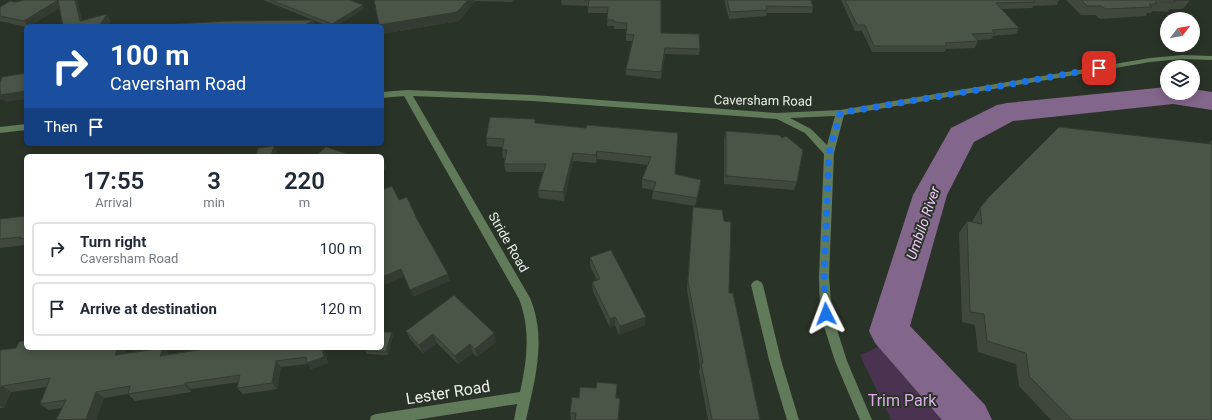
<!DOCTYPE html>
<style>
:root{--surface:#fff;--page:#f2f2f3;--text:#1f2937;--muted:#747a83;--line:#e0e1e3}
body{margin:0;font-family:Roboto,sans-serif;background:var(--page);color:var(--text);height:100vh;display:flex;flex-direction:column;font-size:15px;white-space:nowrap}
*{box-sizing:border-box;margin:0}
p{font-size:13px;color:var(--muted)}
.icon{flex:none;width:22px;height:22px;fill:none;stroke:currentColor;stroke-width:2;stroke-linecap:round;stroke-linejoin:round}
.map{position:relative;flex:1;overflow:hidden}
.drawer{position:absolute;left:24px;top:154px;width:360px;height:196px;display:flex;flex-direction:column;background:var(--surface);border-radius:6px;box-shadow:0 2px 10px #0003}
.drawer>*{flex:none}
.hud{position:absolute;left:24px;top:24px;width:360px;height:122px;border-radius:6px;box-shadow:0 2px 10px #0003;background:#1a4fa0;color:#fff;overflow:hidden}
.needle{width:26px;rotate:59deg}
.controls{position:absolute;left:1160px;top:12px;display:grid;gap:8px}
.controls a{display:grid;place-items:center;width:40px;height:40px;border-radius:50%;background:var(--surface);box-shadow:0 2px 10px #0003;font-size:20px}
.pin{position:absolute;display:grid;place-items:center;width:34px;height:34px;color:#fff;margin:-17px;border-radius:8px;box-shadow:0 2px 6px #0006}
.me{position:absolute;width:44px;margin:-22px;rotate:357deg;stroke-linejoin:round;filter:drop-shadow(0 0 3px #0008)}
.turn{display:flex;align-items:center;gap:14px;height:84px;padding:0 20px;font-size:18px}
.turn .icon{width:52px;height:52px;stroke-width:2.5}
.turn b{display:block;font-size:28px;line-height:34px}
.then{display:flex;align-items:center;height:38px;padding:0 20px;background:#0003;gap:8px;font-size:15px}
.eta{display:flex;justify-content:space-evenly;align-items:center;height:68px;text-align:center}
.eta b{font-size:24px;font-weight:600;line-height:28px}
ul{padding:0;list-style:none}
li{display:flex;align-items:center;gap:12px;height:54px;margin:0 8px 6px;padding:0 12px;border:2px solid var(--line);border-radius:6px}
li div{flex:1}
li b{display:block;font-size:15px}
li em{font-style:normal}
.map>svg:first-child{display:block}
.green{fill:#4a3351}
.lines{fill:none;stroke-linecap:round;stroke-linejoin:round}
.river{fill:#83668c;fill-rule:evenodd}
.minor{fill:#617a59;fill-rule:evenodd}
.wall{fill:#40483d}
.shaded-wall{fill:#343b32}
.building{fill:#4a5447;stroke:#343b32}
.route{stroke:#1a73e8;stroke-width:7;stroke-dasharray:0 12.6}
.labels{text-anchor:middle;stroke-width:4;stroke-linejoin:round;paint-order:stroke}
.street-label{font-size:13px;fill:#e9efe8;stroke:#2a3327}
.water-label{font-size:14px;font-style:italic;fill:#f0cafb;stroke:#2a3327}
.near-street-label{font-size:16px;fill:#e9efe8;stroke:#2a3327}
.near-park-label{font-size:16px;fill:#dbace9;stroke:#2a3327}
</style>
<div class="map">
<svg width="1212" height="420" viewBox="0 0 1212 420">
<rect width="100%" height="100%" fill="#2a3327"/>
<!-- green -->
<path class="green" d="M881,346L943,420H891L860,355Z"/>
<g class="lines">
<!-- river -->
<path class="river" d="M1167,87V93H1193V89L1212,92V110L1173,104L1013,121L974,142L947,195L910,326L985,405L992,420H942L875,343L869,331L913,195L947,135L951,128L997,105L1007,103Z"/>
<!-- minor -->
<path class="minor" d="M1182,55L1212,56V60L1182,59L1150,62L844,115L834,153L829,277L832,314L847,361L872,420H860L835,361L820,314L819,277L824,154L805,133L777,119L533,101L413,96L530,298C547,338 535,379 526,420H514L517,404L415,420H370L371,416L376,414L520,392C527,361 531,330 519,299L404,96L382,98V92L407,90L533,95L776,113L840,110L1150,58ZM835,116L827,145L811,129L790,118Z
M26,124V130L0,133V127Z
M757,280L761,282L763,285L781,360L799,420H787L769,360L751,285L753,282Z"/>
</g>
<!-- wall -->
<path class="wall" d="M24,0H77L82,21H111L63,26L59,8L30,26H26V27L0,21V7Z
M263,0H350L363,5L364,9L337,26H327L313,20L316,26H165L313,20Z
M374,0H513L512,2L475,1L459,21L382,34V26Z
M561,0H661V33L700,49L699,55L665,54L661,79L626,75V69L632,41H626V29H614V26H607L608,13H588V6L562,5Z
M724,0H811L813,7L812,13H767L766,16L729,19Z
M841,0H1059L1057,5L1033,6L1032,8L1002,9L1019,28L1016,34L993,36L991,39L977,40L978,41L975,48L946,49L944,52H872L862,31H855Z
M1066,0H1190L1183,9H1170L1168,12L1152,11L1151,13H1147L1146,16L1100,19L1095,15H1081Z
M535,119V123L586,128L678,133L675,174L700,188L695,206L652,199L653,190L642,188V179L648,165L597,159L596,163L573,161L564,201L539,198L538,190L543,172H506L504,164L505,158H503L502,150V147L487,146L486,138Z
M726,131L782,138L797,182L794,190L724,184V139Z
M1212,140V420H1051L1019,386L1016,364L978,352L975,325L962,322L959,233L967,221L973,222V220L980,208L1209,143Z
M693,207L729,293L760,420H708L699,371L700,367L687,290L692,217Z
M26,216V245L0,248V219Z
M590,257L645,325L619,335L615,325L610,328L593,291L592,282L597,280L590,266Z
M406,331L496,342L477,357L473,353L458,364L437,343L423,353L410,339Z
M393,335L388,355L367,354L365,351Z
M16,348H26L125,353L163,348L169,354L210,348H324L328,363L311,369L308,364L281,367L277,389L243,394L237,388L239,382L191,389V392L135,401L128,394L104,398L96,420H56L62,408L49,410L40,404L47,387L11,392L4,408H0V350Z
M617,384L616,398L620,406L618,420H571L570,413L579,398L596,388Z"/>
<!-- shaded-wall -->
<path class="shaded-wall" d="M58,0L62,6L30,26H28L24,21Z
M75,0H77L84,26L80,21Z
M468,0H474L475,1L459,21L382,34V26H379V25Z
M363,5L364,9L337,26H332V24Z
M107,14L111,21L107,26H99Z
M313,20L316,26H304Z
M665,48V54L661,79V72Z
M26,91V99L6,102L3,99L1,100L0,99V92Z
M274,146L278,154L277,156H271Z
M597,151V159L596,163V155Z
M573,153V161L564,201L563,192Z
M384,160L387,167L382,173V163Z
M701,180L700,188L695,206L697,198Z
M401,269L404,277L382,286V277Z
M448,274L450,281L413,297L410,290Z
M615,317V325L610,328V319Z
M646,317L645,325L619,335L620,326Z
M392,332L393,335L388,355L386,352Z
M494,333L496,342L477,357L475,349Z
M433,334L437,343L423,353L419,345Z
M470,344L473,353L458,364L455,356Z
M118,348H127L122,362L115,355Z
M163,348L169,355L160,356Z
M322,348H324L328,363L311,369L307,363Z
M276,361L281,367L277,389L272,383Z
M185,383L191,389V392L184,385Z
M2,386L11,392L4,408L0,405V389Z
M96,392L104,398L96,420H87L86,419Z"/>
<!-- building -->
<path class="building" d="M24,0H75L80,21L107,14L99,26H63L58,0L24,21L0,16V7L10,1L16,2Z
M271,0H350L363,5L332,24Z
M374,0H468L457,12L379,25Z
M584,0H661V33L699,34L700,49L665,48L661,72L626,69L634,35L626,34L627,23L614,22V20H607L608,7H588L589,0Z
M727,0H811L813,7L766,6L767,10L730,12Z
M845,0H1034L1035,2L996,3L1019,28L992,30L995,33L972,34L978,41L945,43L947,46H874L865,25H857Z
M1081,0H1190H1173L1175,2H1155L1157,4H1149L1152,7L1106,9L1101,6H1087Z
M313,20L304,26H165L177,24L226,21Z
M26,73V91L0,95L1,92H0V82L2,77Z
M490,117L535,119V123L586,128L587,125L678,133L675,174L701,180L697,198L653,191L656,182L642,179L651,157L597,151L596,155L573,153L563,192L538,190L546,164H504L507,150H502L504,139L486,138Z
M1059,127L1212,144V420H1072L1029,376L1026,353L987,341L984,314L970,312L967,221L982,224L980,208L988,198Z
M726,131L779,135L782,138L786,136L803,150L797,182L726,176Z
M274,146L271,156H256L258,148Z
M326,147L355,156H315Z
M366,154L372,156H365Z
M392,186L399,200L407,197L417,219L448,274L410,290L401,269L382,277V190Z
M693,207L722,210L724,221L731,222L729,293H733L760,420H712L701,363H703L688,281Z
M26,216V238L20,239L21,237L0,239V219Z
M611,250L646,317L620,326L615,317L610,319L592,282L600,279L590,257Z
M454,295L494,333L475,349L470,344L455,356L433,334L419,345L406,331Z
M382,332H392L386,352L365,351L366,348H382Z
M26,340V348H118L115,355L163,348L160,356L210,348H322L324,357L307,363L306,357L276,361L272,383L237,388L240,375L185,383L184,385L128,394L130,386L96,392L86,419L56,420L66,400L40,404L50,378L2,386L0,389V350L16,348L19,342Z
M597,382L617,384L616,398H620L618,420H575L576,413H570L572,397L579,398L580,387L596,388Z"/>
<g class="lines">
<!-- route -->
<path class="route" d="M826,314L824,277L829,153L840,113L1012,84L1099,68"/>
</g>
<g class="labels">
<!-- street labels -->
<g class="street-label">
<text transform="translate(763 100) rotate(1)" y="5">Caversham Road</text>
<text transform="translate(509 242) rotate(60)" y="5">Stride Road</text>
</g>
<!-- water labels -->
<g class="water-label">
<text transform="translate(923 223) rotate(-71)" y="5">Umbilo River</text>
</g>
<!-- near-street labels -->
<g class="near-street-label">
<text transform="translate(448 392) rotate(-9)" y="6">Lester Road</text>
</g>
<!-- near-park labels -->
<g class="near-park-label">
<text x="902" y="406">Trim Park</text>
</g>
</g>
</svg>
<div class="controls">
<a><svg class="needle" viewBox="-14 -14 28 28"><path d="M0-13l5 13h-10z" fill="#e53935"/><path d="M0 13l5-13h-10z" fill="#747a83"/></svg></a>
<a><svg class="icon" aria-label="layers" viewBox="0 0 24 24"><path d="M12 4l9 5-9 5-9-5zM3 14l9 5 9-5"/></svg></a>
</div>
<div class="pin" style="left:1099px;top:68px;background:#d93025"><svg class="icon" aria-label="arrive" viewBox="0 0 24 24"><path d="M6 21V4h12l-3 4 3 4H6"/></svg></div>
<svg class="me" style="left:826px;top:314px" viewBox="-20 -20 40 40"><path d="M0-17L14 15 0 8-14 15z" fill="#1a73e8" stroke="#fff" stroke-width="4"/></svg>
<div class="hud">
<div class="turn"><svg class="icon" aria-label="right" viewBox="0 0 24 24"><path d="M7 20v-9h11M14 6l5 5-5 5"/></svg><div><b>100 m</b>Caversham Road</div></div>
<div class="then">Then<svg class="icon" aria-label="arrive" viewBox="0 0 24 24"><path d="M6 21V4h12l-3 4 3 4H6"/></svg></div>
</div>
<section class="drawer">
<div class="eta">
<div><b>17:55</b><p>Arrival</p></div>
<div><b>3</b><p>min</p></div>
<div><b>220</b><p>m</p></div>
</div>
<ul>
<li><svg class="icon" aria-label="right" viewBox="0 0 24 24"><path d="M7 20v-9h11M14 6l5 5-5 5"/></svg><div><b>Turn right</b><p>Caversham Road</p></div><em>100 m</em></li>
<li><svg class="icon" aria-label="arrive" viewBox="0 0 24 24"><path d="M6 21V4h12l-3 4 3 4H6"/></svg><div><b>Arrive at destination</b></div><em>120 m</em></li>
</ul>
</section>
</div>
